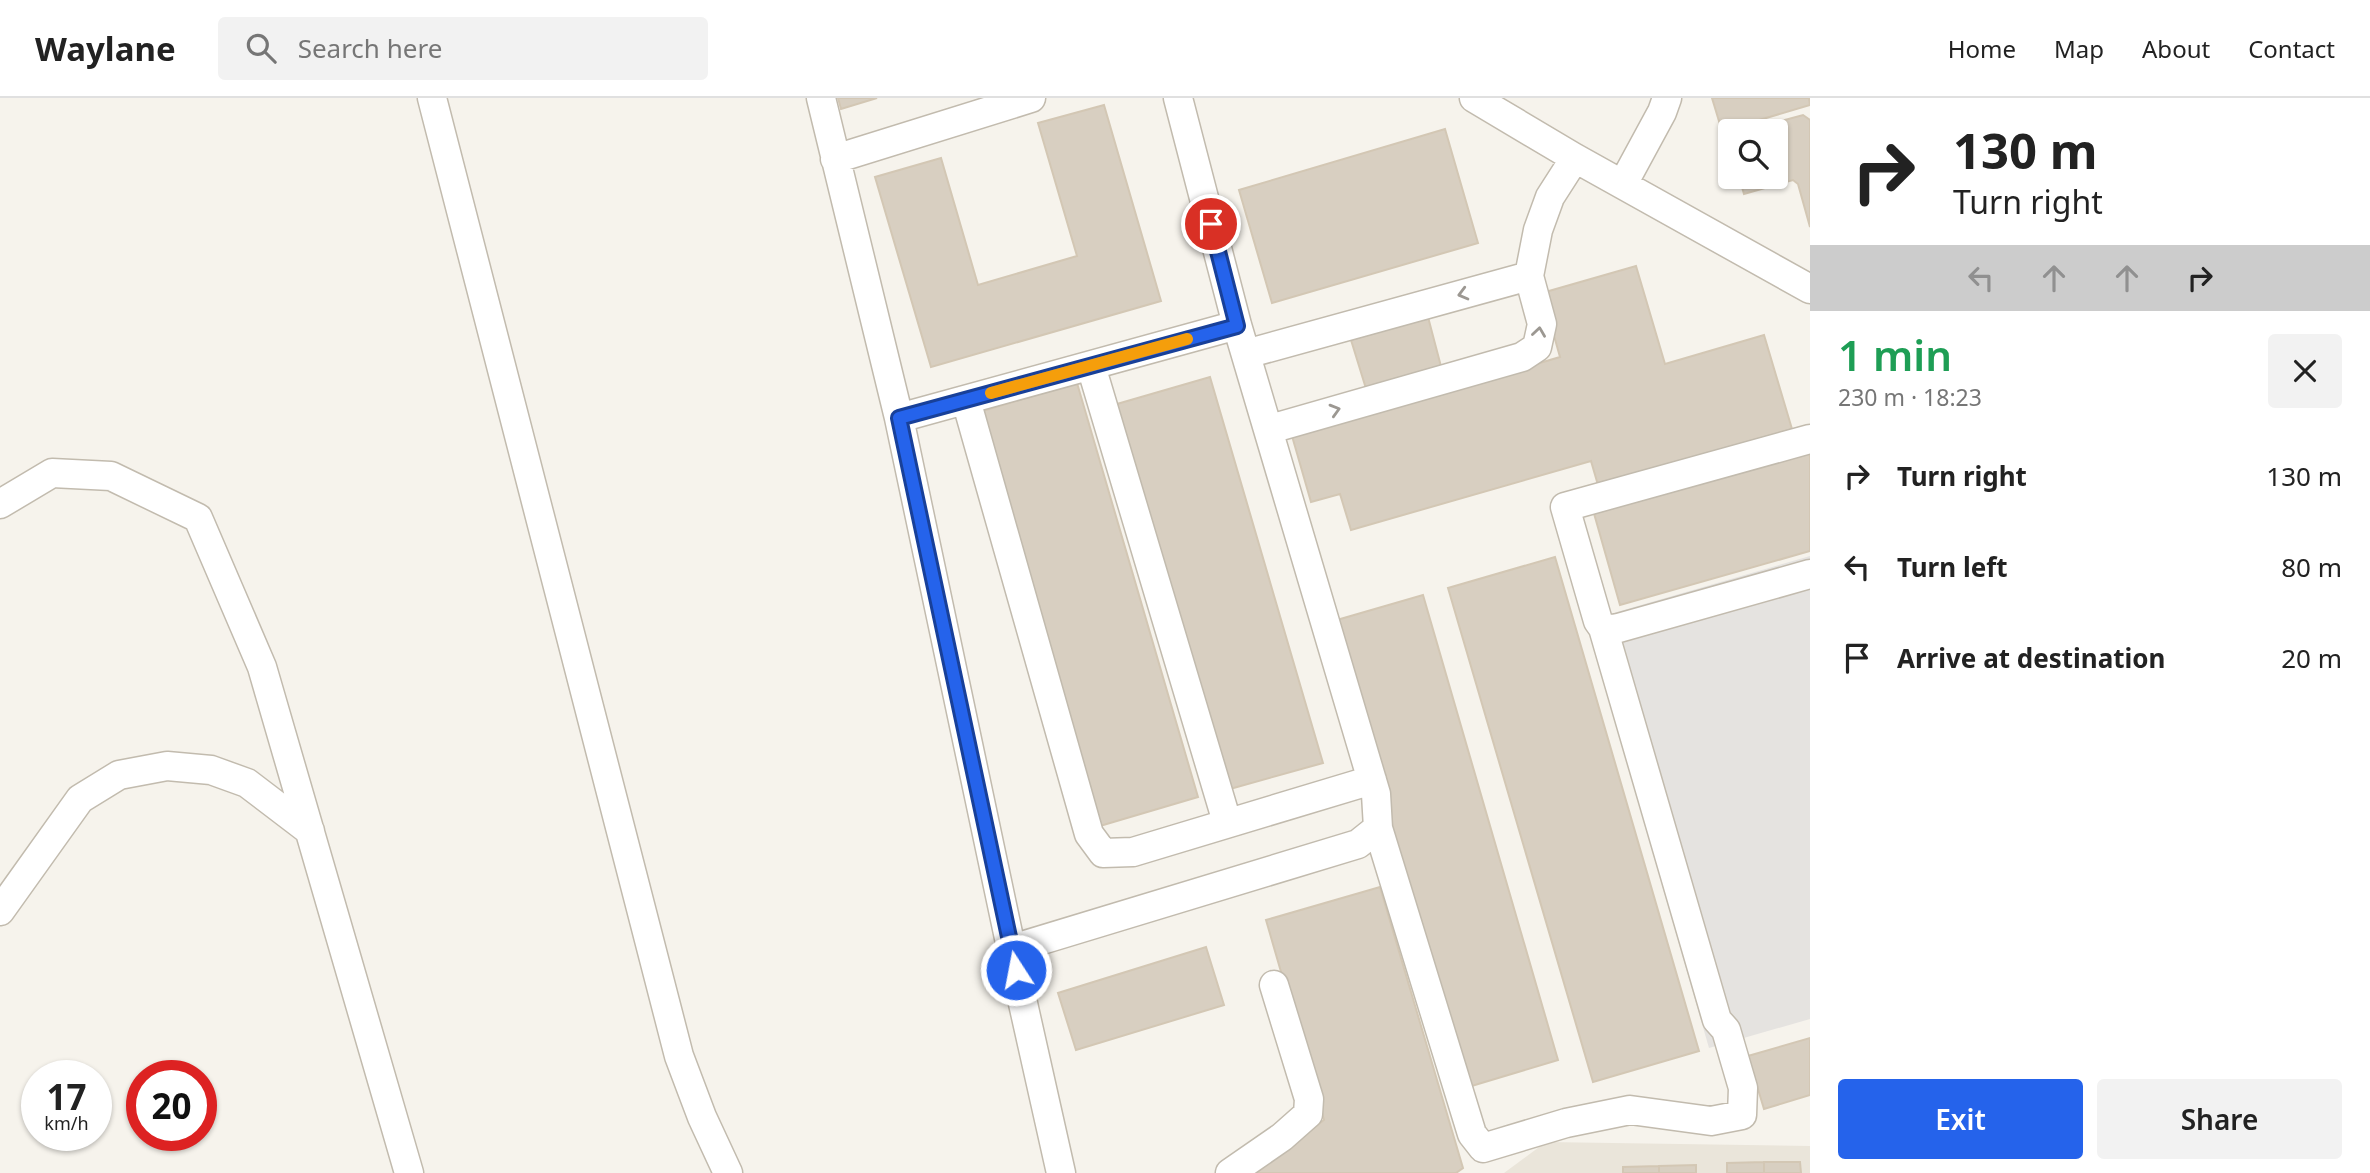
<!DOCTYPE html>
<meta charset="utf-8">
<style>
:root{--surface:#fff;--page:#f2f2f2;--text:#222;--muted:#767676;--line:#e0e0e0;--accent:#2563eb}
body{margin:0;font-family:"Noto Sans",sans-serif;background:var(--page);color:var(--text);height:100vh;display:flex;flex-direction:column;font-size:26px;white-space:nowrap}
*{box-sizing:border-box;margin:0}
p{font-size:23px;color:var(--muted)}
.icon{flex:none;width:38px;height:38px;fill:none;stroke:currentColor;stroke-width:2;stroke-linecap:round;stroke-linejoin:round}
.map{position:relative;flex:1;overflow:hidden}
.details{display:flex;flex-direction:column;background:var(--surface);width:560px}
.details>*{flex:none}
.banner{background:#fff;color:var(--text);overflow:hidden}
.buttons{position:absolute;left:1718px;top:21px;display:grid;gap:14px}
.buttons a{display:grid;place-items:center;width:70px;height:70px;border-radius:7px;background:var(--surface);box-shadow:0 2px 5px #0004;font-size:35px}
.speed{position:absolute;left:21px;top:962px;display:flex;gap:14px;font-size:35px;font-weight:700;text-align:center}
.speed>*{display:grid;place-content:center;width:91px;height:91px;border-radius:50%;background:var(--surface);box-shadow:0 2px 5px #0004;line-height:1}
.speed small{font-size:18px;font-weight:400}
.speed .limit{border:10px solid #d22;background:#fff;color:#111}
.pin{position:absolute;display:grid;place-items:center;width:60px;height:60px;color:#fff;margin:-30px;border:4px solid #fff;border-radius:50%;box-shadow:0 2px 7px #0007}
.me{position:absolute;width:77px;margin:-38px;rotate:349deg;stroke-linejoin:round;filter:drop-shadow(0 0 5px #0008)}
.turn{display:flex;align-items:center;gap:24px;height:147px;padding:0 28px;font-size:32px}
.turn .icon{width:91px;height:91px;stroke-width:2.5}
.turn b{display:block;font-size:49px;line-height:60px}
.lanes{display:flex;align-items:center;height:66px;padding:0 28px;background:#0003;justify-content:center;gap:35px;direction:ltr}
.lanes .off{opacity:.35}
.round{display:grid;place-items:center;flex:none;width:74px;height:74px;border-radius:7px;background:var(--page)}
.headline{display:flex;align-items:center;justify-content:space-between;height:119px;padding:0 28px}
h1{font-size:42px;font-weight:600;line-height:52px;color:#1e9e55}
.primary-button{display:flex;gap:14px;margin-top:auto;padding:14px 28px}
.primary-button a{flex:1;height:80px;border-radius:7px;background:var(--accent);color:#fff;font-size:28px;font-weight:600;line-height:80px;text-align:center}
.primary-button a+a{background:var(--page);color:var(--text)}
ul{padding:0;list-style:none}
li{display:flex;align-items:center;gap:21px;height:91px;padding:0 28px}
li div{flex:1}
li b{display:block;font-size:26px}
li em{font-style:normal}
header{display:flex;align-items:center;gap:42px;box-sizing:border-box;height:98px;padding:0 35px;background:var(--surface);border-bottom:2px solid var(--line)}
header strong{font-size:33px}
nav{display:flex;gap:38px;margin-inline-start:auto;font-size:24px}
.search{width:490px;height:63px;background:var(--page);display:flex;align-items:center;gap:18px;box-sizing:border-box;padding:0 24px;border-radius:7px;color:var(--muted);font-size:26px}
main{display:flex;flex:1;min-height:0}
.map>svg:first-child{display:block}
.residential{fill:#eae5da}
.parking{fill:#e5e3e0}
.building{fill:#d8cfc1;stroke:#d3c7b4;stroke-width:2}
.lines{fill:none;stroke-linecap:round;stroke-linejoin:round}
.minor-casing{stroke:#c2bbae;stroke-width:31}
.minor{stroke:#fff;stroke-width:28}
.oneway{stroke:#9c9892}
.route-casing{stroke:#184099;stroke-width:18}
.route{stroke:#2563eb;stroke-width:12}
.slow{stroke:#f59e0b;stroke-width:12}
</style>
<header>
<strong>Waylane</strong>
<div class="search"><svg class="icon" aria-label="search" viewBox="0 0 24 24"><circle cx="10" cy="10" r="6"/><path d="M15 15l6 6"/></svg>Search here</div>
<nav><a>Home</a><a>Map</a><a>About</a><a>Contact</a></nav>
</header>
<main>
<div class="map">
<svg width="1810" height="1075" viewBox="0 0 1810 1075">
<rect width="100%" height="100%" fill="#f6f3ec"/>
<!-- residential -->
<path class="residential" d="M1546,1044L1810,1048V1075H1504Z"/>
<!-- parking -->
<path class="parking" d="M1810,458V921L1709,950L1586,523Z"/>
<!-- building -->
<path class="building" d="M838,0H877L841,11Z
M1712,0H1809L1810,7L1722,33Z
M1104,7L1161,203L931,269L875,79L941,60L978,187L1077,158L1038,25Z
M1803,17L1810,22V129L1798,86L1793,82L1744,96L1739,79H1776V33H1745Z
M1445,31L1478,145L1272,205L1239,92Z
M1636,168L1665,266L1764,237L1792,331L1598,387L1591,363L1351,432L1340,396L1311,404L1292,338L1560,259L1542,195Z
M1428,219L1443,276L1368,297L1351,242Z
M1210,279L1323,665L1230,691L1117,306Z
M1077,285L1198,699L1100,728L979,314Z
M1810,352V453L1620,507L1593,412Z
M1555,459L1699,953L1593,984L1448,490Z
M1423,497L1558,962L1465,990L1330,524Z
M1380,789L1463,1070L1456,1075H1256L1324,1022L1266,822Z
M1206,849L1224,907L1076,952L1058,895Z
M1810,940V997L1764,1011L1748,958Z
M1764,1064H1800L1801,1075H1764Z
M1764,1064V1075H1727V1065Z
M1696,1067V1075H1659V1068Z
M1659,1068V1075H1623V1069Z"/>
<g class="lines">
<defs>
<path id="minor" d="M432,0L679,958L702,1019L728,1075
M821,0L899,320L1020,892L1061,1075
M1474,0L1575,60L1810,191
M835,61L1031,0
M1623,86L1662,14L1667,0
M1246,256L1529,178
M1091,268L1227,724
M966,302L1089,736L1103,755L1133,754L1372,682
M899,320L1237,227
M1270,331L1522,259L1537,249L1542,226L1529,178L1538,132L1550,99L1575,60
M0,406L52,375L111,378L198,420L262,569L409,1075
M1603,530L1615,531L1810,476
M1378,730L1472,1036L1483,1050L1566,1025L1630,1012L1711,1023L1742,1017L1743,990L1726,932L1717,922L1603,530L1598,523L1565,409L1810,341
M0,813L80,701L119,677L167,668L211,672L247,685L310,733
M1012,851L1358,746L1378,730L1376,696L1237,227L1178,0
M1230,1075L1282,1039L1308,1016L1309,1001L1274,887"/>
</defs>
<!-- minor casing -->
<use href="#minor" class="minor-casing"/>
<!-- minor -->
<use href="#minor" class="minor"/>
</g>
<!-- one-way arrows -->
<defs><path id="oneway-chevron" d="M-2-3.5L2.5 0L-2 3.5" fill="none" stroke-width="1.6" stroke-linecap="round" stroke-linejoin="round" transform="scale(1.75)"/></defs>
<g class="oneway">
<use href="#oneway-chevron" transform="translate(1463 196) rotate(165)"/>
<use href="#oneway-chevron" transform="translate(1539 234) rotate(-82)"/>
<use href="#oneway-chevron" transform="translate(1335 312) rotate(-16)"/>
</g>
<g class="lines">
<defs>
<path id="route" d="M1016,872L899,320L1237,228L1211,126"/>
</defs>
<!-- route casing -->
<use href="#route" class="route-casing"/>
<!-- route -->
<use href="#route" class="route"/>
<!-- slow -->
<path class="slow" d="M991,295L1187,241"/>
</g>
</svg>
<div class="buttons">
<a><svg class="icon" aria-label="search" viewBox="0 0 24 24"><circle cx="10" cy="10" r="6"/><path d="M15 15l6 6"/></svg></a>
</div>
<div class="speed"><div>17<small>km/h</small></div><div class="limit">20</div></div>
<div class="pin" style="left:1211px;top:126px;background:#d93025"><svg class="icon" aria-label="arrive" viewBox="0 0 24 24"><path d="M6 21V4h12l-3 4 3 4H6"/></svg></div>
<svg class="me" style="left:1016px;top:872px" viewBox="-20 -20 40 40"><circle r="17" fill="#2563eb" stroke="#fff" stroke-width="3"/><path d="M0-11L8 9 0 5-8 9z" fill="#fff"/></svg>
</div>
<section class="details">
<div class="banner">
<div class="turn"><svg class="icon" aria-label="right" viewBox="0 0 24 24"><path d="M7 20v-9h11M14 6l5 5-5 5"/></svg><div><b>130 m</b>Turn right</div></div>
<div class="lanes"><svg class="icon off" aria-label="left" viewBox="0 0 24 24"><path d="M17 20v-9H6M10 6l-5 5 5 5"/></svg><svg class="icon off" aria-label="ahead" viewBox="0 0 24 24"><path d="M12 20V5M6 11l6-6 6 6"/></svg><svg class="icon off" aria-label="ahead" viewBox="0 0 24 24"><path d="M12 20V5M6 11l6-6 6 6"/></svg><svg class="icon" aria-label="right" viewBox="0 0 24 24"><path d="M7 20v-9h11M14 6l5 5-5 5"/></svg></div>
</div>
<div class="headline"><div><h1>1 min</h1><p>230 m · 18:23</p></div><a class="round"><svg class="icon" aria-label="close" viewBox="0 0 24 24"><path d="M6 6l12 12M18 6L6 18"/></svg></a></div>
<ul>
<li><svg class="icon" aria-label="right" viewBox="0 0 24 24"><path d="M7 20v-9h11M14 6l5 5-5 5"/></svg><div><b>Turn right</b></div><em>130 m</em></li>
<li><svg class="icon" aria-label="left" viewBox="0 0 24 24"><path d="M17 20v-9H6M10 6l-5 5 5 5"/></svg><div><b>Turn left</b></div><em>80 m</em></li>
<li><svg class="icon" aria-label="arrive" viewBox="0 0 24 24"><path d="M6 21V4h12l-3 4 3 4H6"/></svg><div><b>Arrive at destination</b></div><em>20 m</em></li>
</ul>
<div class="primary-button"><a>Exit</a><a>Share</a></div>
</section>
</main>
